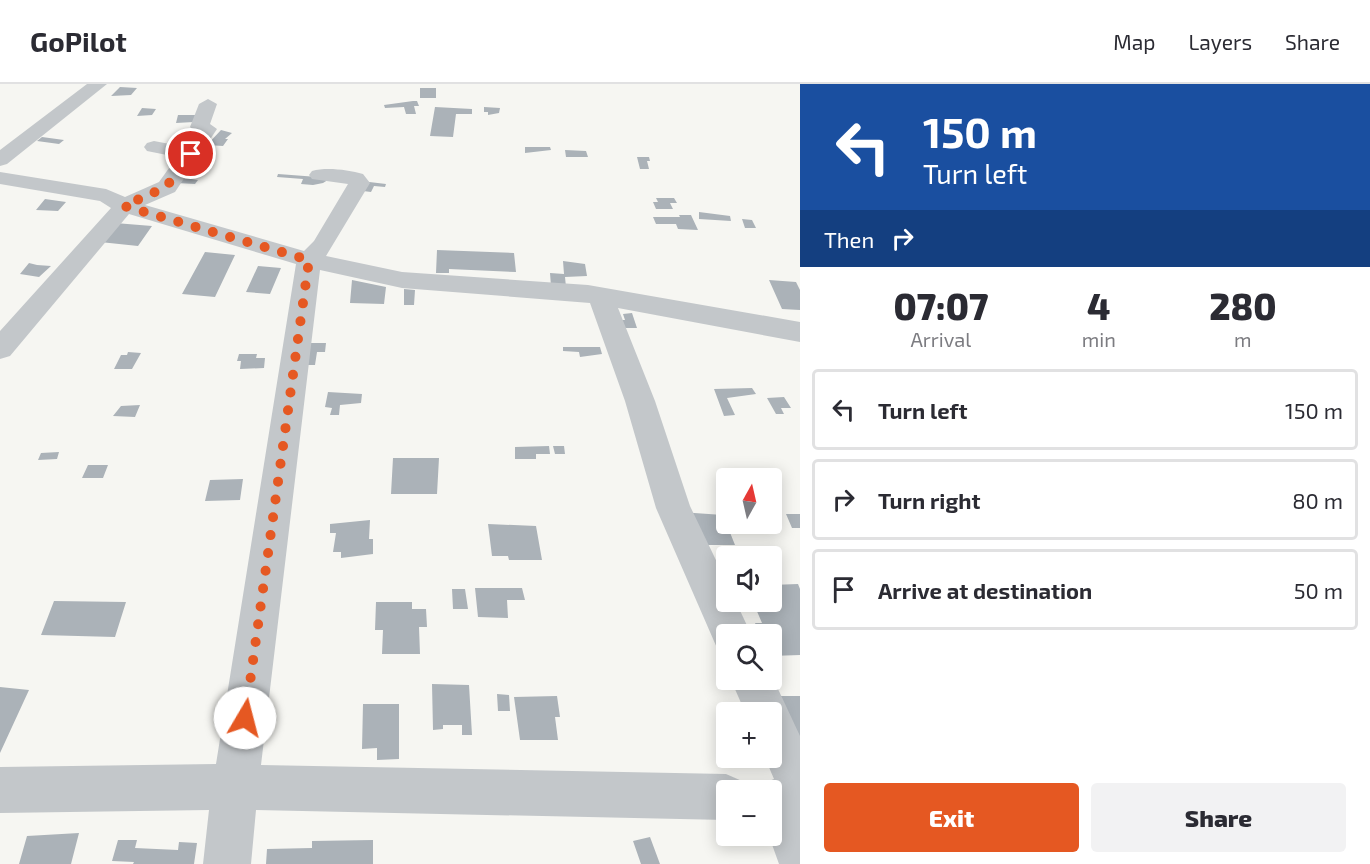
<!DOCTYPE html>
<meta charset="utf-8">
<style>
:root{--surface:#fff;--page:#f2f2f3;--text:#2b2b33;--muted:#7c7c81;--line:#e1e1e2;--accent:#e55822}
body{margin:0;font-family:"Exo 2",sans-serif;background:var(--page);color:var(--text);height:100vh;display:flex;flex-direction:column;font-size:22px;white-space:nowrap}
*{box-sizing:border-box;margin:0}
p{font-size:20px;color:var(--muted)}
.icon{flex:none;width:33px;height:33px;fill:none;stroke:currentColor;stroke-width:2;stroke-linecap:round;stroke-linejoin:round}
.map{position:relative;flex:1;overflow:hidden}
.details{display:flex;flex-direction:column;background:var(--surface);width:570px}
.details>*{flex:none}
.hud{background:#1a4fa0;color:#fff;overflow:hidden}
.needle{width:39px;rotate:8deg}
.tools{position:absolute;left:716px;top:384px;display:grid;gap:12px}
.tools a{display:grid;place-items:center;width:66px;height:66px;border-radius:6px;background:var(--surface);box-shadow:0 3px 15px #0003;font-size:30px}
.pin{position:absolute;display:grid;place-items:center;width:51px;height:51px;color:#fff;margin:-26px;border:3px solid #fff;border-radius:50%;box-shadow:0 2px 6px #0007}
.me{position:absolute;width:66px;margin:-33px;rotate:8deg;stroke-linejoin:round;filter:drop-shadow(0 0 4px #0008)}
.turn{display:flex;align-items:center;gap:21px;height:126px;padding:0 24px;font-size:27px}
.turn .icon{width:78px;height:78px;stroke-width:2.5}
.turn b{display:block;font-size:42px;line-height:51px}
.then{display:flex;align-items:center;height:57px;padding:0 24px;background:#0003;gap:12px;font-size:22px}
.eta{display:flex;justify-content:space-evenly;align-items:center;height:102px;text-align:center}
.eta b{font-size:36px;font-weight:800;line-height:42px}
.button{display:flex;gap:12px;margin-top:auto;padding:12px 24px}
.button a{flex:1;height:69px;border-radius:6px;background:var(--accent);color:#fff;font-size:24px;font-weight:800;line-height:69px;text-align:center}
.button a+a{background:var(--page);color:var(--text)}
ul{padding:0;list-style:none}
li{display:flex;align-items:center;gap:18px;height:81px;margin:0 12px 9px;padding:0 12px;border:3px solid var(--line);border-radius:6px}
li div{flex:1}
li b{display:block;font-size:22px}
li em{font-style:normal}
header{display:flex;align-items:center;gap:36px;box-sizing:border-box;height:84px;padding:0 30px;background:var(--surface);border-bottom:2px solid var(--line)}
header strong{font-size:28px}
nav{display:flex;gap:33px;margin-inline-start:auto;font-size:21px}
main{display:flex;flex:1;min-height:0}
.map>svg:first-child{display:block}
.building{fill:#abb2b8}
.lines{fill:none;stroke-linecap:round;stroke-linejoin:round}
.minor{fill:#c3c7ca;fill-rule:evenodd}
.route{stroke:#e55822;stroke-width:10;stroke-dasharray:0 18}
</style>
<header>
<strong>GoPilot</strong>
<nav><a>Map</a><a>Layers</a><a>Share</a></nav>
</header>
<main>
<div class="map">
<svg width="800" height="780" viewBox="0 0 800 780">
<rect width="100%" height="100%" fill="#f6f6f2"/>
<!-- building -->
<path class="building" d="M120,3L137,4L131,11L111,12Z
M420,4H436V14H420Z
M413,17H417L419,22H414L416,30H406L404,23L385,24L384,21Z
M435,23L472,25V30H456L453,53L430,52Z
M484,23L500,24L499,29L488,31V28H484Z
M142,24L156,25L152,31L137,32Z
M178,31H196L194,38L176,39Z
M221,46L232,49L225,55H228L223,62L207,61Z
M42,53L64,56L59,60L37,57Z
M525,63H550L551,66L525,69Z
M565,66L586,67L588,73H566Z
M637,73H649L650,77H647L649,85H640Z
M184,90L194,91L191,95L198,96L195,100L176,99Z
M278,90L331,94L323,99L313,101L301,100L303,95L277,93Z
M361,97L386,100L385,103L374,102L371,108L363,107Z
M656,114H674L677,119H670L673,125H656L653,118H658Z
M45,115L66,118L58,127L36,126Z
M699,128L730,132L731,137L699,135Z
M679,131H691L698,146L678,145L676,140H656L653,133H680Z
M742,135L752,136L756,144H745Z
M115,139L152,142L138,162L100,158Z
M437,166L514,169L516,188L449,185V189H436Z
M205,168L235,171L215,213L182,210Z
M563,177L585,180L587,192L565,193L566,203L551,202L550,189L564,190Z
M29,179L37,181L51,182L39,193L20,190Z
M258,182L281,184L270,210L246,208Z
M352,196L386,203L384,220L350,219Z
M769,196L796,198L800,206V226L782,225Z
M404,205L415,206L414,221H404Z
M632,229L637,244H623L620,236H625L623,230Z
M307,259H326L325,268H317L315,281H300Z
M563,263H600L602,270L580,273L579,268L563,267Z
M128,268L141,269L132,285H114L121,271H127Z
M239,270H257L256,274H265L264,284L240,285L241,277H237Z
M752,304L756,310L727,314L735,331L724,332L714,305Z
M328,308L362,310L361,319L340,321L339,331H330L332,324L325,323Z
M784,313L791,324H781L784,330H776L767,314Z
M140,321L135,333L113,332L121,322Z
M549,362L550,370H536V375H515V363Z
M553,362H564L565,370H555Z
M59,368L57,375L38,376L41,369Z
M393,374H439L437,410H391Z
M88,381H108L103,394H82Z
M243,395L240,416L205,417L210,396Z
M680,428L723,431L735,461H691Z
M786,430H800V444H792Z
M370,436L369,455H373V470L341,474V468H333L336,449H330V440Z
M488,440L536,442L542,476H509L508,472H492Z
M798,500L800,505V571L771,572V550H760L755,539H762L753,518H771V501Z
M475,504H522L525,516H507L508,534L478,533Z
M452,505H465L468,525H453Z
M54,517L126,518L115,553L41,551Z
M376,518H412V525H426L427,543H419L420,570H382L383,546H375Z
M432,600L469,601L472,651H462V641H443V645L433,646Z
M0,603L29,606L0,669Z
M497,610L509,611L510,627H498Z
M557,612L560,633H555L558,656H520L514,613Z
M771,612H800V667Z
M363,620H399V675L377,676V664L362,665Z
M79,749L71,780H19L27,752Z
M650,753L660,780H641L633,757Z
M118,756H137L135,764L178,766L179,758L197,759L194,780H133L134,778L112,777Z
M373,756V780H266L267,765L312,764V757Z"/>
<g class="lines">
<!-- minor -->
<path class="minor" d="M87,0H107L7,80L0,82V66Z
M208,15L217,20L210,40L217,45L175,108L145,121L304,167L314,157L348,100L312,95L309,91L312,87C327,83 348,86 363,90L370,99L326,172L402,188L588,201L800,238V258L618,224L655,317L690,422L726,497V518H736L751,550H726V568L717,564L656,424L625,317L590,219L402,204L320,186L261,681L726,690L742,697L746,706H726V736L256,726L251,780H203L209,726L0,729V683L216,680L296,180L129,130L10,272L0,275V247L111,124L100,117L0,100V88L106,105L125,113L159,98L177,73L147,67L144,63L147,59L154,57L185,63L195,48L190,43L199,20Z
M771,590L800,652V780H779L769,752L771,706H760L764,699L774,695L765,674H771V628H745L731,596H771Z"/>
</g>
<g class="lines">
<!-- route -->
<path class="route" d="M191,70L166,103L124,122L309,176L245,634"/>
</g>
</svg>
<div class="tools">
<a><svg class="needle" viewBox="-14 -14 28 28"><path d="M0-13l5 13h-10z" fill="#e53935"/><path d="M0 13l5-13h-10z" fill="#7c7c81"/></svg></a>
<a><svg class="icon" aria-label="sound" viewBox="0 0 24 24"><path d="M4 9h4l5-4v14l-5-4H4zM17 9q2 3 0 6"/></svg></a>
<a><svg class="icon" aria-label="search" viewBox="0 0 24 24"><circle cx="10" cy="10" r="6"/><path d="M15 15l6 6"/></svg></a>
<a>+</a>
<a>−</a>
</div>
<div class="pin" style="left:191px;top:70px;background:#d93025"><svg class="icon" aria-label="arrive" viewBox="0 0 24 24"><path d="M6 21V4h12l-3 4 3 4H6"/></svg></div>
<svg class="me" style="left:245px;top:634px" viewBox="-20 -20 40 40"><circle r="19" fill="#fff"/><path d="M0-13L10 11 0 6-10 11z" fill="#e55822"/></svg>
</div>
<section class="details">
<div class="hud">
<div class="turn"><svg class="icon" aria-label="left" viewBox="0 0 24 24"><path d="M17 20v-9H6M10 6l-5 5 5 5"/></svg><div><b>150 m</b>Turn left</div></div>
<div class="then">Then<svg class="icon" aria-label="right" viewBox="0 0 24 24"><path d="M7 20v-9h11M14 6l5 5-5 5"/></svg></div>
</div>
<div class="eta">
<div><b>07:07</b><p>Arrival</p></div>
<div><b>4</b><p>min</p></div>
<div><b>280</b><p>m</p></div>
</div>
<ul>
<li><svg class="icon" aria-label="left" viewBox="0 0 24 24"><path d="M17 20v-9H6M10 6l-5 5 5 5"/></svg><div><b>Turn left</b></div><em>150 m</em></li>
<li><svg class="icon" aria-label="right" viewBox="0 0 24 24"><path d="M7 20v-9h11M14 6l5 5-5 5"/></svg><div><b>Turn right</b></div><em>80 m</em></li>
<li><svg class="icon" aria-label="arrive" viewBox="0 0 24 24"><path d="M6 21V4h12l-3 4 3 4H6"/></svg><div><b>Arrive at destination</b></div><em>50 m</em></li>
</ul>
<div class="button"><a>Exit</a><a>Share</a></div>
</section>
</main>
